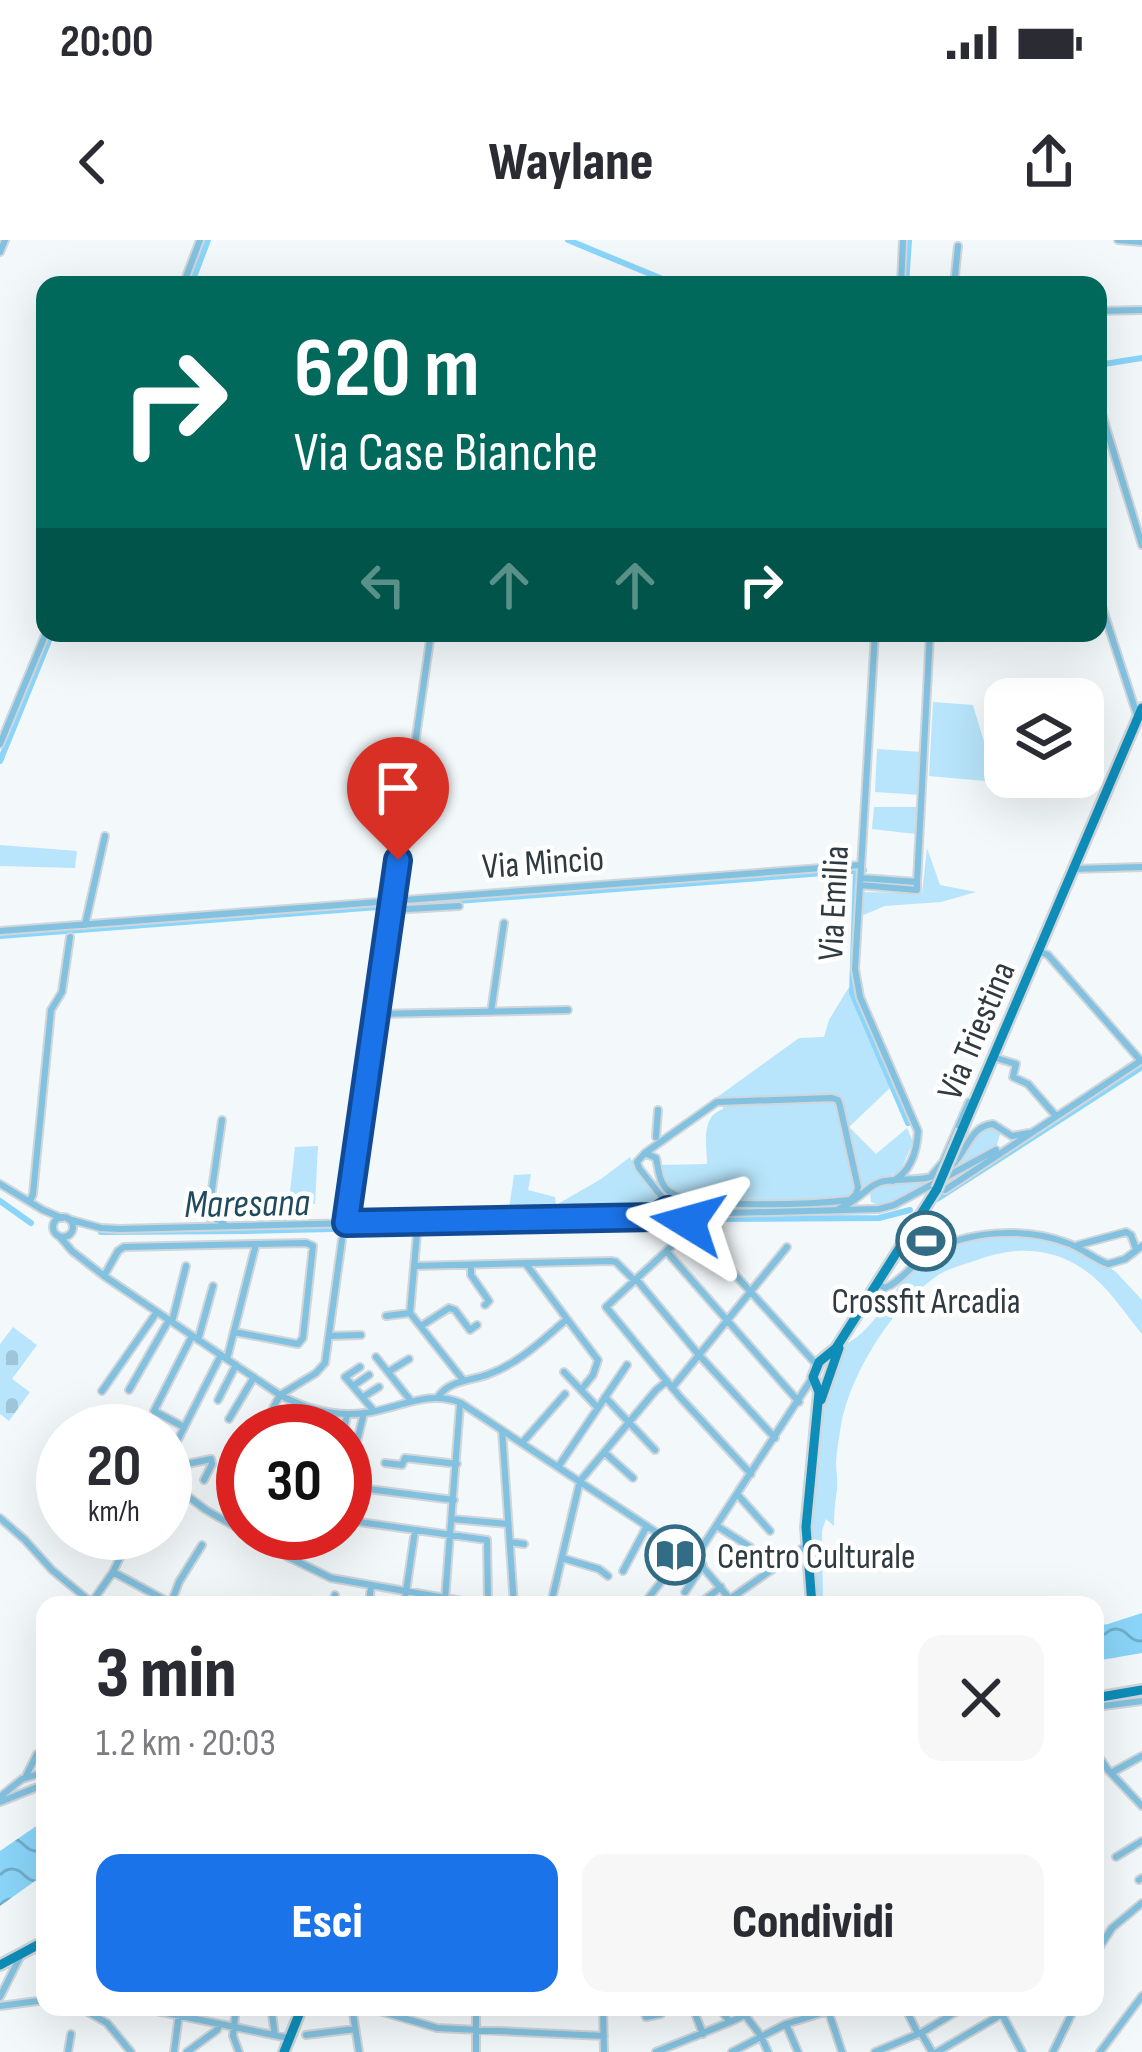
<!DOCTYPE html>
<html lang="it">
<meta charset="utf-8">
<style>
:root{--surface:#fff;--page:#f7f7f7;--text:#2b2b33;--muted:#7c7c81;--accent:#1a73e8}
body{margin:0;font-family:"Sofia Sans Condensed",sans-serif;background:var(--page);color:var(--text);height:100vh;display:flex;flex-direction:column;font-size:45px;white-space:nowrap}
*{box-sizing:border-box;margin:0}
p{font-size:39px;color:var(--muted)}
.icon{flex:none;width:66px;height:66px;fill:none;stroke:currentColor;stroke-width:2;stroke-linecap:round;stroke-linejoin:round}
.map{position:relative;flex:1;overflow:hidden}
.details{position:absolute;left:36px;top:1356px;width:1068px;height:420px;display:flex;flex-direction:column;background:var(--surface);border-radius:24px;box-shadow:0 12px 48px #0002}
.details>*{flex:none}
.guide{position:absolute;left:36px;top:36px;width:1071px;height:366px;border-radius:24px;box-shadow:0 12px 48px #0002;background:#00695c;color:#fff;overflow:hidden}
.controls{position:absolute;left:984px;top:438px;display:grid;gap:24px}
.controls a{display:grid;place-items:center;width:120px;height:120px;border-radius:24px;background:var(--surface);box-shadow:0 12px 48px #0002;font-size:60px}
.speed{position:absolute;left:36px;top:1164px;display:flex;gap:24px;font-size:60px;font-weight:700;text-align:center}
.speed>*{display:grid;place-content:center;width:156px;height:156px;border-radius:50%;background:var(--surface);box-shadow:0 12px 48px #0002;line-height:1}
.speed small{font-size:30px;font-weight:400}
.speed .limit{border:18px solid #d22;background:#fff;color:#111}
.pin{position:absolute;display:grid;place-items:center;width:102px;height:102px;color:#fff;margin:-123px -51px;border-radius:50% 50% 50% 0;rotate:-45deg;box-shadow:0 0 12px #0007}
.pin .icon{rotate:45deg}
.me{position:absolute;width:132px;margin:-66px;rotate:278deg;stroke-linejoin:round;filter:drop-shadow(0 0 9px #0008)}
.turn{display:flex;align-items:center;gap:42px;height:252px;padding:0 60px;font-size:54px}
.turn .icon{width:156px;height:156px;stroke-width:2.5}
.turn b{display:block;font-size:84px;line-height:102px}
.lanes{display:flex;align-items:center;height:114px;padding:0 60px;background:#0003;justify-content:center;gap:60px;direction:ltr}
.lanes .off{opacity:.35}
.round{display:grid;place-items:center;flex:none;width:126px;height:126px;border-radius:24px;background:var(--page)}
.head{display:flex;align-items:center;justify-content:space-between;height:204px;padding:0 60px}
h1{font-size:72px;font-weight:800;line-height:90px}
.action{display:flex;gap:24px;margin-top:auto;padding:24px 60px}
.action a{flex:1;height:138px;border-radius:24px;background:var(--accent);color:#fff;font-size:48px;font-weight:800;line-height:138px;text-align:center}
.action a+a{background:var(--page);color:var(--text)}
.status{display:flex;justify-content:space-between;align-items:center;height:84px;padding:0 60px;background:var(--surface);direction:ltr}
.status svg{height:33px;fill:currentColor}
header{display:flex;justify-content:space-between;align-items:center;height:156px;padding:0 60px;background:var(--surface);font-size:54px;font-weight:800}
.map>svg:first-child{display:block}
.grass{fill:#b8e5fb}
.cemetery{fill:url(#cemetery-stones)}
.water{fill:url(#water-waves)}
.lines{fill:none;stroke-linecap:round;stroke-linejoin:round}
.canal{stroke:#8ad5f9;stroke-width:6}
.minor-casing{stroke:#d0d6da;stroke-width:10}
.major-casing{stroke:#d0d6da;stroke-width:14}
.minor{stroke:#82c1df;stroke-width:6}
.major{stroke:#0e8db9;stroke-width:9}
.major-bridge-casing{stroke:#d0d6da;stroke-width:14;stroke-linecap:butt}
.major-bridge{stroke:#0e8db9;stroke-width:9}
.route-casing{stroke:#114b97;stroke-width:30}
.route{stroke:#1a73e8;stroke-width:21}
.labels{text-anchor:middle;stroke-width:9;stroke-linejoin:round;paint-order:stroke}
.street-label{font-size:36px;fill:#303b41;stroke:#fff}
.poi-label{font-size:36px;fill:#303b41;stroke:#fff}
.water-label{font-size:39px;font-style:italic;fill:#204b5e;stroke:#fff}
</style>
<div class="status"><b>20:00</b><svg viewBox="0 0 49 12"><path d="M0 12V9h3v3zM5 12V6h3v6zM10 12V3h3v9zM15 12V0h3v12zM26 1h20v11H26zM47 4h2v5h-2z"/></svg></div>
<header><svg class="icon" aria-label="back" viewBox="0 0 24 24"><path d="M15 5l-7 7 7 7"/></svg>Waylane<svg class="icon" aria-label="share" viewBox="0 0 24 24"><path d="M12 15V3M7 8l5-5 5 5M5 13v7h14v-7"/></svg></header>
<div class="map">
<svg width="1142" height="1812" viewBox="0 0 1142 1812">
<defs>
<pattern id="cemetery-stones" width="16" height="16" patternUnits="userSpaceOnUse" patternTransform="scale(3)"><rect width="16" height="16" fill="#b8e5fb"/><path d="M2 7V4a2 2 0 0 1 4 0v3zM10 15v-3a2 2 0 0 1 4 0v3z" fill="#9ec5d8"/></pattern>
<pattern id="water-waves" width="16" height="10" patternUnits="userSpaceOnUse" patternTransform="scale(3)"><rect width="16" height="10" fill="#8ad5f9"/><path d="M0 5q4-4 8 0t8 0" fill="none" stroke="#71aecb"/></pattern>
</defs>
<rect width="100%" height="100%" fill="#f3f8fb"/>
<!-- grass -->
<path class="grass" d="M933,462L973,465L996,542L929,536Z
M877,509L922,512L921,555L875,552Z
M874,567H919L916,594L872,589Z
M0,605L77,611L75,628L0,626Z
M927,608L940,645L976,652L941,662L885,666L861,676L862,652L922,653Z
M849,747L890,848L849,887L876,914L907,888L913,902L900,932L873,942L855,959L740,961L739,957L736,956L735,961C715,962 679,965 666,945C664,943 661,928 660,925L707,924C707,904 700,877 723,869L722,863H709L799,798L824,797L829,780Z
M988,885L996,888L1000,894L996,908L891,963L881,966L871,962L870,953C888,936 913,950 934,939C954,929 967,899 988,885Z
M318,906L315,964L289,961L295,907Z
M630,917L636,930L665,968L508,975L514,935L531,934L528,950L555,957L556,965L601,939Z
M1028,992L1091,1014L1116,1032L1142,1060V1094C1123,1071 1106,1043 1080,1027C1047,1006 1010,1007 974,1021C963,1025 950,1028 940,1034C894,1063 851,1132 841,1185C839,1197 837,1210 836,1222C836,1231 838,1240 837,1250C835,1263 834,1272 834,1286L826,1279L822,1291L823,1365H816L809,1278L820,1173L838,1129L845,1104C877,1092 900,1030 936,1009C962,993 998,995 1028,992Z"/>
<!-- cemetery -->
<path class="cemetery" d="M13,1087L37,1105L12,1139L30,1152L9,1181L0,1174V1104Z"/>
<!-- water -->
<path class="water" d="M1142,1373V1413L1095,1421V1386L1108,1384Z
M45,1580V1637L35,1641L0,1666V1611Z"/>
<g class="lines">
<!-- canal -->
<path class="canal" d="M568,0L677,45
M191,45L208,0
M906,45L909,0
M1098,125L1142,118
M0,521L52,393
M856,631L852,753L908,883
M0,696L864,630
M937,959L1142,827
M0,961L31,983
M699,979L879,978L910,970
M101,992L246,991L683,981"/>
<defs>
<path id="minor" d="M1118,0L1142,2
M0,12L5,0
M183,45L200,0
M901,45L903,0
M954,45L958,6
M1098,71L1142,70
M1098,161L1142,305
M1098,354L1138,478
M875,393L855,729L860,757L918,891C917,911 911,931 893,941
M0,504L46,393
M1073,629L1142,627
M861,638L917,642
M917,642L930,393
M860,645L917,650V642
M390,670L459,666
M85,685L105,596
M0,691L861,625
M1038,711L1048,715L1141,821
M491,772L504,683
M376,774L568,770
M993,817L1016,824L1013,837L1028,844L1056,876
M832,858L838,860L840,866L858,947L856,954L850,960C816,964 695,970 670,952C659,944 659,931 656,918L645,913L717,862Z
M222,880L208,977L220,980L226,986
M656,897L658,870
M645,913L637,922L639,928L669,966
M932,935L943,922L969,862
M0,944L43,970L62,978
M945,950L1142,820
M30,961L33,954L51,770L62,752L70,697
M838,969C857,963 869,943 885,941C908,937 928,944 949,928C967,914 969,886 993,884L1012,896L1029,893
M692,974L879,969L894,965L996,910
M661,975L676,962L691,964L692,973
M681,975L816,1124
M53 987a10 10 0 1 1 20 0a10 10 0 1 1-20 0Z
M68,979L101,988L120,989L673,975
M418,982L410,1073L464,1141
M346,983L431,393
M687,992L606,1067L679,1156L751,1234
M60,997L72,1011L104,1036L280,1155C306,1169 335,1177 365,1173C398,1169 427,1149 461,1163L695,1318L735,1365
M1078,1005L1126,992L1131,995L1136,1009
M667,1012L799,1162
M471,1025V1035L489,1061L485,1065
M414,1026L611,1021L616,1022L635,1041
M104,1036L118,1011L124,1007L256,1004L227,1119
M636,1039L699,1115L775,1198
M878,1044L885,1048C902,1041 913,1023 929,1013C968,990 1025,987 1067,1003C1082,1008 1094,1019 1108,1024L1125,1019L1142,1006
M386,1076L410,1073
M567,1079L598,1120L593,1135L581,1150L597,1167
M172,1082L186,1026
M421,1086L449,1068L455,1070L470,1090L477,1085
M234,1092L298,1104L303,1098L313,1006L306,1003L256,1004
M329,1096L361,1095
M198,1100L213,1046
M376,1117L411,1161
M360,1127L345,1137L374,1171
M388,1132L409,1119
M564,1132L581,1150
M353,1146L369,1135
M672,1148L787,1007
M129,1150L169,1080
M102,1151L157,1072
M363,1157L379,1147
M438,1157C449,1140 471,1141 489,1134C519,1123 543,1100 567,1079L526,1024
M605,1157L655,1210
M218,1160L236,1125
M364,1173L354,1213L364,1218
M229,1179L254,1137
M184,1187L154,1171L192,1096
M502,1190L514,1365
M261,1191L280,1155L316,1133L325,1123L342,1000
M324,1191L328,1173
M344,1191L347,1174
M522,1203L565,1154
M604,1212L633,1238
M168,1218L182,1225L211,1219L212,1224L204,1240
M385,1223L402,1225L405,1218L457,1224
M165,1225L221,1115
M558,1227L627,1125
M165,1239L206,1270L241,1290
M368,1249L454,1260
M738,1255L770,1291
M0,1278L25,1300L52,1330L92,1363
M452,1279L508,1284
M352,1281L487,1300L488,1365
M717,1286L750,1307
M92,1293L124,1308
M510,1302L524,1304
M286,1316L331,1338L485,1365
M562,1318L599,1329L608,1336
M695,1318L811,1140
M623,1331L647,1286
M113,1332L174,1365
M685,1352L703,1325
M445,1359L460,1165
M552,1359L580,1241L656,1150L667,1141
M730,1359L807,1305
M92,1362L113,1332L132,1293
M171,1363L179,1342L202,1305
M332,1365L335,1355
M369,1365L371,1345
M404,1365L415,1291
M643,1365L685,1311
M698,1365L721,1347
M1095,1467L1142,1461
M1095,1511L1108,1530L1142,1566
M1111,1533L1142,1516
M25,1538L37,1514
M0,1557L22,1539L45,1532
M0,1562L45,1544
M1116,1617L1142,1601
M1139,1640L1142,1638
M1095,1714L1112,1688L1142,1663
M0,1757L20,1717
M0,1766L45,1760
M79,1767L107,1783L131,1812
M137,1767L288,1798
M236,1767L233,1796L239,1812
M271,1767L275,1795
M352,1767L359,1812
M366,1767L437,1788L604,1796
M476,1767V1812
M603,1767L604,1812
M642,1767L646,1777L661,1774
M718,1767L730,1782L745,1775L761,1796L768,1812
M905,1767L918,1794L921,1793L932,1812
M476,1768L525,1769
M828,1770L842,1812
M1002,1774L1022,1812
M696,1776L703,1794
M786,1784L798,1812
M921,1793L964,1767
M306,1795L355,1789
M68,1812L71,1794
M174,1812L180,1767
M187,1812L217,1790L220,1784
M656,1812L730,1782
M732,1812L786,1784L841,1767
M875,1812L918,1794
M937,1812L1014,1767
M1053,1812L1075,1767
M1100,1812L1142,1756"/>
<path id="major" d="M962,890L1142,468
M821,1160L839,1108
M812,1365L806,1287L819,1152L813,1137L819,1122L836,1108L937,949
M1095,1458L1142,1450
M0,1725L45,1701
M284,1812L302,1767"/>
</defs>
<!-- minor casing -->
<use href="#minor" class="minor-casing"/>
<!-- major casing -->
<use href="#major" class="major-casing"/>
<!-- minor -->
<use href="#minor" class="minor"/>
<!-- major -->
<use href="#major" class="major"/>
<defs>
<path id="major-bridge" d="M937,949L962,890"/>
</defs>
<!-- major-bridge casing -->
<use href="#major-bridge" class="major-bridge-casing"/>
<!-- major-bridge -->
<use href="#major-bridge" class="major-bridge"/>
</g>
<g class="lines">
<defs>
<path id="route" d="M398,620L346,983L656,977L668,970L673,975H690L692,986L688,982"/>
</defs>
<!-- route casing -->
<use href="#route" class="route-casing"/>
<!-- route -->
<use href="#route" class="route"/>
</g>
<!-- icons -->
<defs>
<symbol id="stadium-ring" viewBox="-11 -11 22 22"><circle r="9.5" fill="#fff" stroke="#336c85" stroke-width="1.5"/><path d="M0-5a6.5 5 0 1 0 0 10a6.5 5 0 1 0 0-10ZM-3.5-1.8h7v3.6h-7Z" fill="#336c85"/></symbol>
<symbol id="library-ring" viewBox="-11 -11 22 22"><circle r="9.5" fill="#fff" stroke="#336c85" stroke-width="1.5"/><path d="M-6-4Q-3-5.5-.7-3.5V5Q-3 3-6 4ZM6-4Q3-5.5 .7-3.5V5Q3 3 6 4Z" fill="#336c85"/></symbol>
</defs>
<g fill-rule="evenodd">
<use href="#stadium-ring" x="893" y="968" width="66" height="66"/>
<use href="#library-ring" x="642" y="1282" width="66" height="66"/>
</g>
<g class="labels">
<!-- street labels -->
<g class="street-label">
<text transform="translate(543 621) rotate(-4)" y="13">Via Mincio</text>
<text transform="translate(832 663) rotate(-87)" y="13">Via Emilia</text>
<text transform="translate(975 790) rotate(-67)" y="13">Via Triestina</text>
</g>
<!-- poi labels -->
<g class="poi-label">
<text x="926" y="1073">Crossfit Arcadia</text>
<text x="717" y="1328" text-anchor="start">Centro Culturale</text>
</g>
<!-- water labels -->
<g class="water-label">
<text transform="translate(247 962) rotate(-1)" y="14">Maresana</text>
</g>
</g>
</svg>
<div class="controls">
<a><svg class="icon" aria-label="layers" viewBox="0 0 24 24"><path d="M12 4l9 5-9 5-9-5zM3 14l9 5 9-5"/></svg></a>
</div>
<div class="speed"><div>20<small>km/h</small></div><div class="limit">30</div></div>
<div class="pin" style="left:398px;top:620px;background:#d93025"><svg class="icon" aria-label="arrive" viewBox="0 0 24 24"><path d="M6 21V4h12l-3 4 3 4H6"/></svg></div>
<svg class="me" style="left:688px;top:982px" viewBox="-20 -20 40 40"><path d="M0-17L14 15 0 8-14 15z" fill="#1a73e8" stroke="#fff" stroke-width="4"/></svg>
<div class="guide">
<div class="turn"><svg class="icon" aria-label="right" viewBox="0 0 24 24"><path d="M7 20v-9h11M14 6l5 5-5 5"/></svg><div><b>620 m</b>Via Case Bianche</div></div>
<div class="lanes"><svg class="icon off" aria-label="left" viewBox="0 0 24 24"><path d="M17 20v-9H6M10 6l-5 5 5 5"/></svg><svg class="icon off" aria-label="ahead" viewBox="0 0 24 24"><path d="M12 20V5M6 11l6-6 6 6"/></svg><svg class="icon off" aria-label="ahead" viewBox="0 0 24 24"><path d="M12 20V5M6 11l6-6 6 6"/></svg><svg class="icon" aria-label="right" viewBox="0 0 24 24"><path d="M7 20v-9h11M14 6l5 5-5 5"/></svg></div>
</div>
<section class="details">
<div class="head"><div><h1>3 min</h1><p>1.2 km · 20:03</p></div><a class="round"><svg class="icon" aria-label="close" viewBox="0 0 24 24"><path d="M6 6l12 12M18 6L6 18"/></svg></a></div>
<div class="action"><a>Esci</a><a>Condividi</a></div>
</section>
</div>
